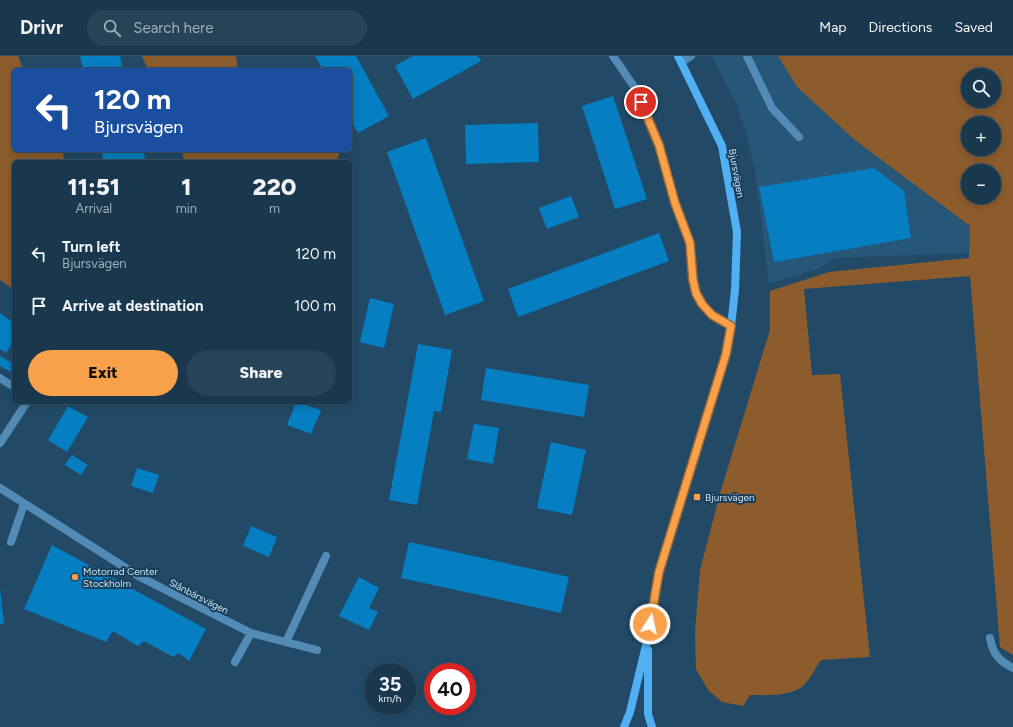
<!DOCTYPE html>
<meta charset="utf-8">
<style>
:root{--surface:#1a384d;--page:#274357;--text:#f1f3f6;--muted:#9facb6;--line:#385265;--accent:#f8a14a}
body{margin:0;font-family:Figtree,sans-serif;background:var(--page);color:var(--text);height:100vh;display:flex;flex-direction:column;font-size:15px;white-space:nowrap}
*{box-sizing:border-box;margin:0}
p{font-size:13px;color:var(--muted)}
.icon{flex:none;width:22px;height:22px;fill:none;stroke:currentColor;stroke-width:2;stroke-linecap:round;stroke-linejoin:round}
.map{position:relative;flex:1;overflow:hidden}
.side{position:absolute;left:12px;top:104px;width:340px;height:244px;display:flex;flex-direction:column;background:var(--surface);border-radius:6px;box-shadow:0 2px 10px #0003,0 0 0 1px var(--line)}
.side>*{flex:none}
.banner{position:absolute;left:12px;top:12px;width:340px;height:84px;border-radius:6px;box-shadow:0 2px 10px #0003,0 0 0 1px var(--line);background:#1a4fa0;color:#fff;overflow:hidden}
.tools{position:absolute;left:961px;top:12px;display:grid;gap:8px}
.tools a{display:grid;place-items:center;width:40px;height:40px;border-radius:50%;background:var(--surface);box-shadow:0 2px 10px #0003,0 0 0 1px var(--line);font-size:20px}
.speed{position:absolute;left:364px;top:607px;display:flex;gap:8px;font-size:20px;font-weight:700;text-align:center}
.speed>*{display:grid;place-content:center;width:52px;height:52px;border-radius:50%;background:var(--surface);box-shadow:0 2px 10px #0003,0 0 0 1px var(--line);line-height:1}
.speed small{font-size:10px;font-weight:400}
.speed .limit{border:6px solid #d22;background:#fff;color:#111}
.pin{position:absolute;display:grid;place-items:center;width:34px;height:34px;color:#fff;margin:-17px;border:2px solid #fff;border-radius:50%;box-shadow:0 1px 4px #0007}
.me{position:absolute;width:44px;margin:-22px;rotate:10deg;stroke-linejoin:round;filter:drop-shadow(0 0 3px #0008)}
.turn{display:flex;align-items:center;gap:14px;height:84px;padding:0 16px;font-size:18px}
.turn .icon{width:52px;height:52px;stroke-width:2.5}
.turn b{display:block;font-size:28px;line-height:34px}
.eta{display:flex;justify-content:space-evenly;align-items:center;height:68px;text-align:center}
.eta b{font-size:24px;font-weight:800;line-height:28px}
.button{display:flex;gap:8px;margin-top:auto;padding:8px 16px}
.button a{flex:1;height:46px;border-radius:24px;background:var(--accent);color:#111;font-size:16px;font-weight:800;line-height:46px;text-align:center}
.button a+a{background:var(--page);color:var(--text)}
ul{padding:0;list-style:none}
li{display:flex;align-items:center;gap:12px;height:52px;padding:0 16px}
li div{flex:1}
li b{display:block;font-size:15px}
li em{font-style:normal}
header{display:flex;align-items:center;gap:24px;box-sizing:border-box;height:56px;padding:0 20px;background:var(--surface);border-bottom:1px solid var(--line)}
header strong{font-size:19px}
nav{display:flex;gap:22px;margin-inline-start:auto;font-size:14px}
.search{width:280px;height:36px;background:var(--page);display:flex;align-items:center;gap:10px;box-sizing:border-box;padding:0 14px;border-radius:22px;color:var(--muted);font-size:15px}
.map>svg:first-child{display:block}
.built{fill:#275778}
.green{fill:#8c5c2d;fill-rule:evenodd}
.building{fill:#057fc1}
.lines{fill:none;stroke-linecap:round;stroke-linejoin:round}
.lane{stroke:#528bb5;stroke-width:8}
.street{stroke:#528bb5;stroke-width:8}
.secondary{stroke:#50b0f3;stroke-width:8}
.route-casing{stroke:#a16930;stroke-width:10}
.route{stroke:#f8a14a;stroke-width:7}
.poi-dot{fill:#f8a14a;stroke:#173f5b;stroke-width:1.5}
.labels{text-anchor:middle;stroke-width:4;stroke-linejoin:round;paint-order:stroke}
.street-label{font-size:10px;fill:#cde2f4;stroke:#173f5b}
.poi-label{font-size:10px;fill:#cde2f4;stroke:#173f5b;text-anchor:start}
</style>
<header>
<strong>Drivr</strong>
<div class="search"><svg class="icon" aria-label="search" viewBox="0 0 24 24"><circle cx="10" cy="10" r="6"/><path d="M15 15l6 6"/></svg>Search here</div>
<nav><a>Map</a><a>Directions</a><a>Saved</a></nav>
</header>
<div class="map">
<svg width="1013" height="671" viewBox="0 0 1013 671">
<rect width="100%" height="100%" fill="#224a67"/>
<!-- built -->
<path class="built" d="M712,0H778L797,31L856,85L970,171L969,197L834,202L818,213L769,228L757,127L747,79L736,47Z"/>
<!-- green -->
<path class="green" d="M0,0H18L24,14H14V94H62L65,106H14V234L0,224Z
M142,0H236L238,14H148Z
M778,0H1013V599L1000,591L970,220L804,233L812,319L840,318L870,601L821,604C815,612 810,624 803,630C789,641 767,639 750,639L743,650L722,646L708,634L696,613L695,576L700,514L721,434L770,274V235L829,216L969,202L970,170L856,85L797,31ZM968,19H994V45H968ZM968,67H994V93H968ZM968,115H994V141H968Z
M182,94H341L336,106H184Z"/>
<!-- building -->
<path class="building" d="M80,0H120L123,14H83Z
M315,0H356L389,60L358,77L350,63V14H323Z
M413,0H478L481,5L413,43L395,10Z
M613,40L647,143L615,153L582,50Z
M538,67L539,106L466,108L465,69Z
M426,82L484,245L445,259L387,96Z
M101,94H143L146,106H104Z
M874,112L904,135L911,182L774,206L759,131Z
M571,140L579,161L547,173L539,152Z
M659,177L669,205L518,261L508,233Z
M370,242L394,248L384,292L360,286Z
M0,257L14,267V285L6,297L0,293Z
M418,288L452,294L441,356L434,355L417,449L389,444Z
M0,300L14,308V318L0,310Z
M486,312L589,329L584,361L481,344Z
M296,346L321,354L311,378L287,369Z
M68,350L88,361L67,396L48,384Z
M474,368L499,372L493,408L467,403Z
M551,386L586,394L572,459L537,452Z
M72,399L88,409L81,419L65,409Z
M137,412L159,419L153,437L131,430Z
M251,470L277,481L269,501L243,490Z
M409,486L569,521L561,557L401,522Z
M52,489L206,573L189,605L179,597L173,601L144,585L138,590L113,575L106,586L24,553Z
M359,521L379,532L369,552L378,556L369,574L339,560Z
M0,532L4,568H0Z"/>
<g class="lines">
<!-- lane -->
<path class="lane" d="M747,0L772,52L799,81
M682,6L691,0
M0,322L14,331
M11,486L24,448
M990,582C993,598 998,604 1013,612
M286,586L326,500
M235,606L251,577"/>
<!-- street -->
<path class="street" d="M613,0L635,32L659,89L675,147L690,187L693,225L696,237L702,248L712,259L731,270
M0,387L27,346
M0,432L140,521L251,577L317,594"/>
<!-- secondary -->
<path class="secondary" d="M648,594V658L652,671
M624,671L630,656L648,581L659,516L726,299L731,270L735,234L737,176L722,90L678,0"/>
</g>
<g class="lines">
<defs>
<path id="route" d="M641,46L659,89L675,147L690,187L693,224L696,237L702,248L712,259L731,270L726,298L659,516L650,568"/>
</defs>
<!-- route casing -->
<use href="#route" class="route-casing"/>
<!-- route -->
<use href="#route" class="route"/>
</g>
<!-- markers -->
<g class="poi-dot">
<rect x="693" y="437" width="8" height="8" rx="2"/>
<circle cx="75" cy="521" r="4"/>
</g>
<g class="labels">
<!-- street labels -->
<g class="street-label">
<text transform="translate(737 117) rotate(80)" y="4">Bjursvägen</text>
<text transform="translate(199 540) rotate(27)" y="4">Slånbärsvägen</text>
</g>
<!-- poi labels -->
<g class="poi-label">
<text x="705" y="445">Bjursvägen</text>
<text x="83" y="519">Motorrad Center<tspan x="83" dy="12">Stockholm</tspan></text>
</g>
</g>
</svg>
<div class="tools">
<a><svg class="icon" aria-label="search" viewBox="0 0 24 24"><circle cx="10" cy="10" r="6"/><path d="M15 15l6 6"/></svg></a>
<a>+</a>
<a>−</a>
</div>
<div class="speed"><div>35<small>km/h</small></div><div class="limit">40</div></div>
<div class="pin" style="left:641px;top:46px;background:#d93025"><svg class="icon" aria-label="arrive" viewBox="0 0 24 24"><path d="M6 21V4h12l-3 4 3 4H6"/></svg></div>
<svg class="me" style="left:650px;top:568px" viewBox="-20 -20 40 40"><circle r="17" fill="#f8a14a" stroke="#fff" stroke-width="3"/><path d="M0-11L8 9 0 5-8 9z" fill="#fff"/></svg>
<div class="banner">
<div class="turn"><svg class="icon" aria-label="left" viewBox="0 0 24 24"><path d="M17 20v-9H6M10 6l-5 5 5 5"/></svg><div><b>120 m</b>Bjursvägen</div></div>
</div>
<section class="side">
<div class="eta">
<div><b>11:51</b><p>Arrival</p></div>
<div><b>1</b><p>min</p></div>
<div><b>220</b><p>m</p></div>
</div>
<ul>
<li><svg class="icon" aria-label="left" viewBox="0 0 24 24"><path d="M17 20v-9H6M10 6l-5 5 5 5"/></svg><div><b>Turn left</b><p>Bjursvägen</p></div><em>120 m</em></li>
<li><svg class="icon" aria-label="arrive" viewBox="0 0 24 24"><path d="M6 21V4h12l-3 4 3 4H6"/></svg><div><b>Arrive at destination</b></div><em>100 m</em></li>
</ul>
<div class="button"><a>Exit</a><a>Share</a></div>
</section>
</div>
